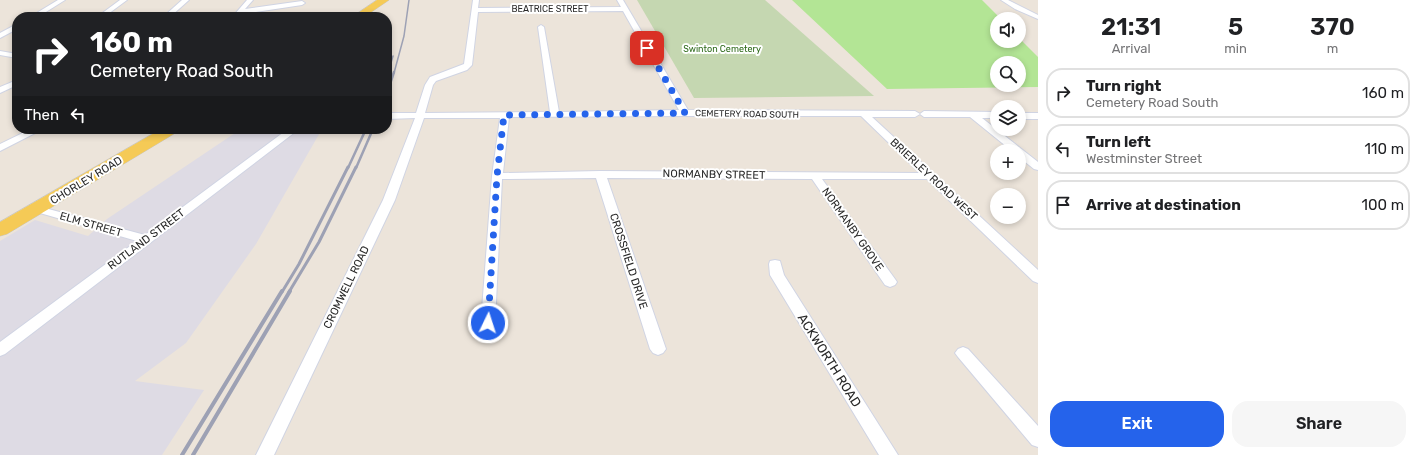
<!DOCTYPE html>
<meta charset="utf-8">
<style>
:root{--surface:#fff;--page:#f6f6f6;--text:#202124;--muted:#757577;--line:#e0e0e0;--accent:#2563eb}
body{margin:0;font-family:Rubik,sans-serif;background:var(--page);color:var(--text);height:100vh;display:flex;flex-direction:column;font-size:15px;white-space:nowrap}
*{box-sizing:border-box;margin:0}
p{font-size:13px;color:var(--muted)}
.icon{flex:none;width:22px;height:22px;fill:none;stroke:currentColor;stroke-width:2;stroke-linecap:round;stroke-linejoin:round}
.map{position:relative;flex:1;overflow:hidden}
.sheet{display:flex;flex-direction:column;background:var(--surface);width:380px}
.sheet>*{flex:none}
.banner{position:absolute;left:12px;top:12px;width:380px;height:122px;border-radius:16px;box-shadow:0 2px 6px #0003;background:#202124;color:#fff;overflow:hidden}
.tools{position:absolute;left:990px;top:12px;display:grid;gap:8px}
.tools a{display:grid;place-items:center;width:36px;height:36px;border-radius:50%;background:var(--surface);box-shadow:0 2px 6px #0003;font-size:20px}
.pin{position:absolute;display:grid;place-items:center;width:34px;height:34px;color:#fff;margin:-17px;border-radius:8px;box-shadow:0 2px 6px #0006}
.me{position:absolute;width:44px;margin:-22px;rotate:4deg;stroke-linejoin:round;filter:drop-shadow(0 0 3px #0008)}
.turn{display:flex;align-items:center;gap:14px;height:84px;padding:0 12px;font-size:18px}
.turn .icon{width:52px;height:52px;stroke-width:2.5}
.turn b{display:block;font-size:28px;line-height:34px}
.then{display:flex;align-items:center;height:38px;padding:0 12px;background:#0003;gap:8px;font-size:15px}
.eta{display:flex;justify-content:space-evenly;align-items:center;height:68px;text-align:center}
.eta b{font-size:24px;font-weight:600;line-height:28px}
.button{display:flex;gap:8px;margin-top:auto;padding:8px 12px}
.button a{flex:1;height:46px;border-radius:16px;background:var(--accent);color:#fff;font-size:16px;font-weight:600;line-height:46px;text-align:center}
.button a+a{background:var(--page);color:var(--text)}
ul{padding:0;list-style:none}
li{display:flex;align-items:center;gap:12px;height:50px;margin:0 8px 6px;padding:0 4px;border:2px solid var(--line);border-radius:16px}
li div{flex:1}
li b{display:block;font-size:15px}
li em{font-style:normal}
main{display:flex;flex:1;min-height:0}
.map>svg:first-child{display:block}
.industrial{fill:#dedbe4}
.green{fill:#b3e595;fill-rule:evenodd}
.cemetery{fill:#c5d7b1}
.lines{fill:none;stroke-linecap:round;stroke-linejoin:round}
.street-casing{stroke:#d0d4e3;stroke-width:2}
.primary-casing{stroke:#c7c7c7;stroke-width:1}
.street{fill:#fff;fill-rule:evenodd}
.primary{fill:#f5ca56;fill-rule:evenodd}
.rail-far3{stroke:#9da1b4;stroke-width:1.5}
.rail-far2{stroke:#9da1b4;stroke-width:2.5}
.rail-far1{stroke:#9da1b4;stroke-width:3}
.rail{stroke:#9da1b4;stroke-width:4}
.route{stroke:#2563eb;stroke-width:7;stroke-dasharray:0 12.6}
.labels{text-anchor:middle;stroke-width:4;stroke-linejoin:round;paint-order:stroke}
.far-street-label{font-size:9px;fill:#292929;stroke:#fff}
.far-park-label{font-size:9px;fill:#2b6817;stroke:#fff}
.street-label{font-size:11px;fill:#292929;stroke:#fff}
.near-street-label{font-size:13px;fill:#292929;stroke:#fff}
</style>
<main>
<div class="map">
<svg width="1038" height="455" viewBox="0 0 1038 455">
<rect width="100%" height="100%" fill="#ece4da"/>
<!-- industrial -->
<path class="industrial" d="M241,129H322L256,244L186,343L135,381L204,390L162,455H0V241L35,220L88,236L107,219Z"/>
<!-- green -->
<path class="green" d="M792,0H982L1001,19H997V41H1019V38L1038,57V87L887,89ZM997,63H1019V85H997Z"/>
<!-- cemetery -->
<path class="cemetery" d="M637,0H765L874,96L694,98Z"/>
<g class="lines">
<defs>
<path id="street" d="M58,0H65L38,17H30Z
M120,0H127L104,17H97Z
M182,0H189L170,17H163Z
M247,0H253L245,9L302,1L305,3L302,5L242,14L239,16H235L234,15Z
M473,0H479L478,8L621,7L617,0H623L688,110L915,111L920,114L924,111L997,112V118H982L1038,162V170L1034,169L1019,157V151H1012L970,117H924L920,114L915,117H872L1038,270V283L1033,281L927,179H822L895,279L897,282L895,285L890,287L885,285L812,179L607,178L666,349L663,353L658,355L653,353L650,349L596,178L502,179L495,323L493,327L488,329L483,327L481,323L492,176L500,118H424L395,200L274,455H256L383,200L415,118L387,119V113H416L425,85L430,77L464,64ZM623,11L679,110L559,112L544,27L541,25L538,27L550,112L425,113L433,85L436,81L467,70L472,65L478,12ZM685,116H861L920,173L600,171L503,173L509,117Z
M1001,0H1008L1038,15V19L1015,9Z
M17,24V29L0,38V33Z
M0,51L17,54V58L0,55Z
M17,80V85L0,93V87Z
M1019,113H1038V119H1019Z
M31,129H43L0,151V144Z
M288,129H299L5,354L0,356V342L137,241L33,211L31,209L33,207H41L145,235Z
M775,260L780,261L784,275L898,455H879L770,275L769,264L770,261Z
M963,347L968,349L1038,426V447L1032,445L958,357L955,353L958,349Z"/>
<path id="primary" d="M377,0H389L364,17H352Z
M161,129H179L177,132L7,234L0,236V222Z"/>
</defs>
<!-- street casing -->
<use href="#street" class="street-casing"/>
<!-- primary casing -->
<use href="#primary" class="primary-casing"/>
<!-- street -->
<use href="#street" class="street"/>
<!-- primary -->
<use href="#primary" class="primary"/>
<!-- rail-far3 -->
<path class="rail-far3" d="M388,73L393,56
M394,73L404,36L409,0"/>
<!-- rail-far2 -->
<path class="rail-far2" d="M387,75L388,72
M387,93L394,72
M348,168L366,129
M356,168L373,129"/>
<!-- rail-far1 -->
<path class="rail-far1" d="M282,292L299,264L348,167
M289,292L319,242L356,167"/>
<!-- rail -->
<path class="rail" d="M182,455L282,291
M193,455L290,291"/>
</g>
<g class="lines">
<!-- route -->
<path class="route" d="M488,323L497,176L504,115L685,113L647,48"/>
</g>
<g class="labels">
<!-- far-street labels -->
<g class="far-street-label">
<text x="550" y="12">BEATRICE STREET</text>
<text transform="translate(747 114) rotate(1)" y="3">CEMETERY ROAD SOUTH</text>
</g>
<!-- far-park labels -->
<g class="far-park-label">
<text x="722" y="52">Swinton Cemetery</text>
</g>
<!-- street labels -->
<g class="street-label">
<text transform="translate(714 174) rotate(1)" y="4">NORMANBY STREET</text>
<text transform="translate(934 179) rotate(43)" y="4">BRIERLEY ROAD WEST</text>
<text transform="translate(86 180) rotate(-31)" y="4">CHORLEY ROAD</text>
<text transform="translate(91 224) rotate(16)" y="4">ELM STREET</text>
<text transform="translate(853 229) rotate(55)" y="4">NORMANBY GROVE</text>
<text transform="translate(146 239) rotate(-37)" y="4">RUTLAND STREET</text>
<text transform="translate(629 261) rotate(72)" y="4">CROSSFIELD DRIVE</text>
<text transform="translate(346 287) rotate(-64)" y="4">CROMWELL ROAD</text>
</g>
<!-- near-street labels -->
<g class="near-street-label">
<text transform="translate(830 360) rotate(58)" y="5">ACKWORTH ROAD</text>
</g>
</g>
</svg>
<div class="tools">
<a><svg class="icon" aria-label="sound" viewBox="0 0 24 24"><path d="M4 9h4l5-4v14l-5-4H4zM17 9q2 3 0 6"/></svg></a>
<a><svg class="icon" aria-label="search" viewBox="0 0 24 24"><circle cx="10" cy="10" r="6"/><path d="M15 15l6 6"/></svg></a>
<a><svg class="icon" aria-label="layers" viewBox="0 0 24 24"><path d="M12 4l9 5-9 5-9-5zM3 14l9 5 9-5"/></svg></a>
<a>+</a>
<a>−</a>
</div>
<div class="pin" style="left:647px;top:48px;background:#d93025"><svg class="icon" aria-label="arrive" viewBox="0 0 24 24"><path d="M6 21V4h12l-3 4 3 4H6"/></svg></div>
<svg class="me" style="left:488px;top:323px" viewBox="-20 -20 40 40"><circle r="17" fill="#2563eb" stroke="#fff" stroke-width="3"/><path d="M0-11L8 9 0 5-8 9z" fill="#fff"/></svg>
<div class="banner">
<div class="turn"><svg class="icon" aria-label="right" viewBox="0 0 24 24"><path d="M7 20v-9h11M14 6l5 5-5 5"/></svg><div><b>160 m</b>Cemetery Road South</div></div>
<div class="then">Then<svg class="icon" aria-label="left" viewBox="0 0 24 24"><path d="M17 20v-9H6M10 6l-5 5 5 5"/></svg></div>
</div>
</div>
<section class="sheet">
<div class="eta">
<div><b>21:31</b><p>Arrival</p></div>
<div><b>5</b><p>min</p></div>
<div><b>370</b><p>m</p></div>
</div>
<ul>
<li><svg class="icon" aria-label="right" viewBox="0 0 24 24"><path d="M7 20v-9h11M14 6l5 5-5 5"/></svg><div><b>Turn right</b><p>Cemetery Road South</p></div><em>160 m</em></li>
<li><svg class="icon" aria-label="left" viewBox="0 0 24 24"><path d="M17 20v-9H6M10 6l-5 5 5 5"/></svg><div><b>Turn left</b><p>Westminster Street</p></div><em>110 m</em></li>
<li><svg class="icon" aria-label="arrive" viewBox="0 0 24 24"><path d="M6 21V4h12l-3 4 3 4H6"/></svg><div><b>Arrive at destination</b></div><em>100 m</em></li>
</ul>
<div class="button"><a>Exit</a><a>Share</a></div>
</section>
</main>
